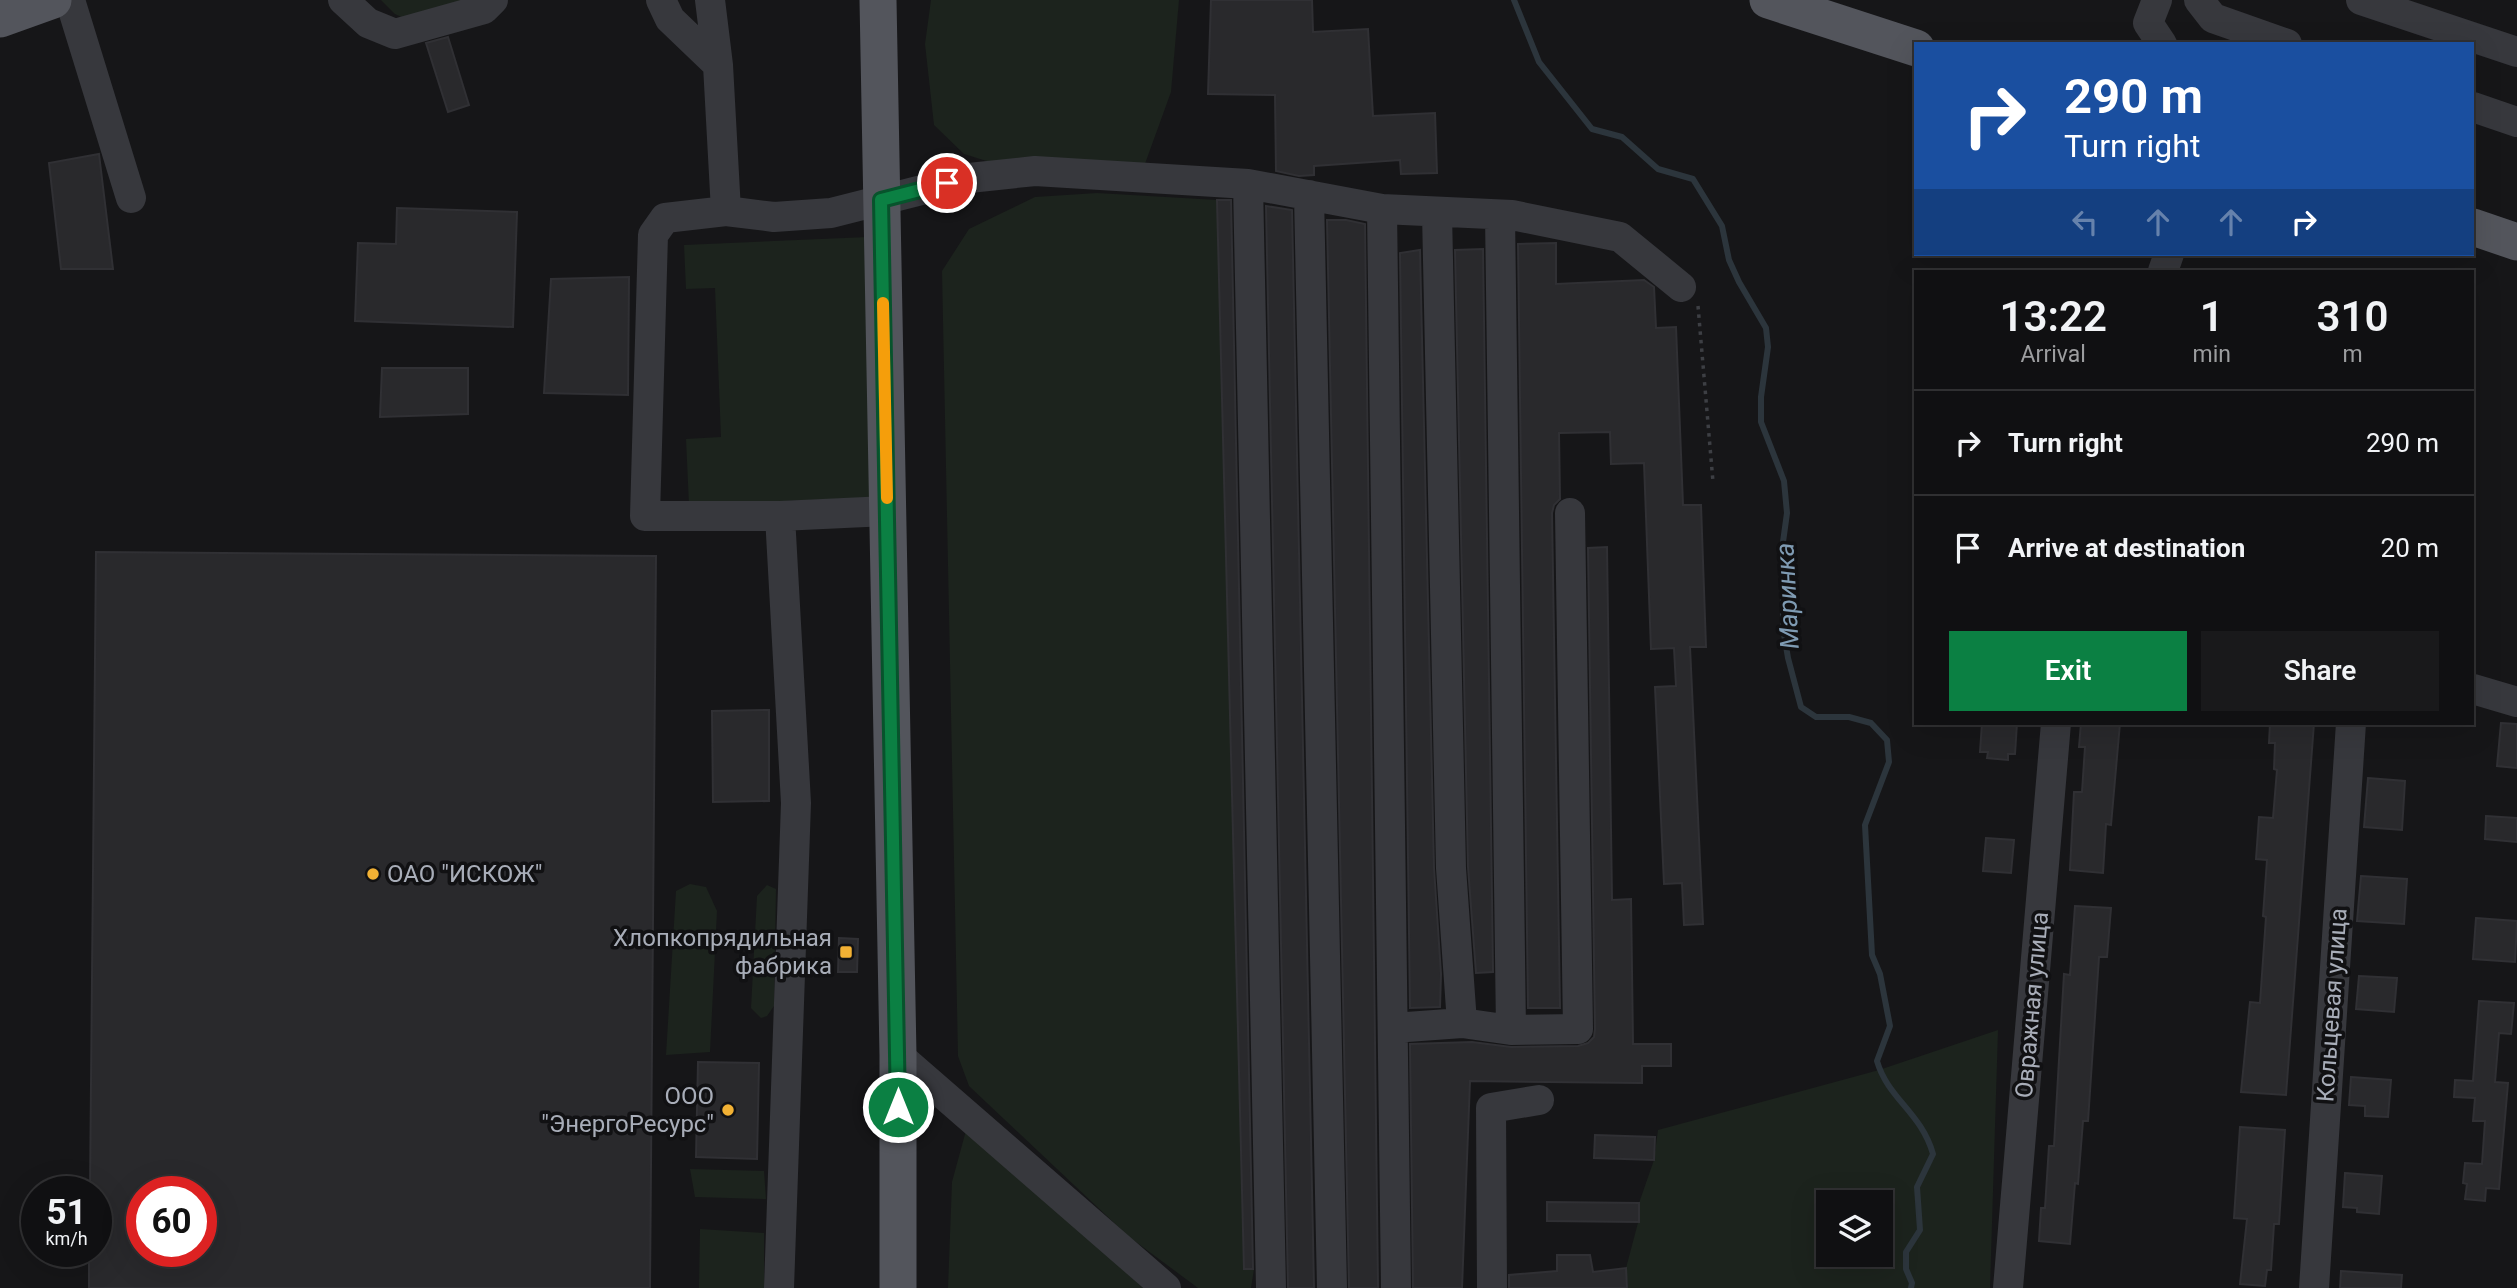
<!DOCTYPE html>
<meta charset="utf-8">
<style>
:root{--surface:#101012;--page:#19191b;--text:#f1f3f6;--muted:#9c9d9f;--line:#303032;--accent:#0b8043}
body{margin:0;font-family:Roboto,sans-serif;background:var(--page);color:var(--text);height:100vh;display:flex;flex-direction:column;font-size:26px;white-space:nowrap}
*{box-sizing:border-box;margin:0}
p{font-size:23px;color:var(--muted)}
.icon{flex:none;width:38px;height:38px;fill:none;stroke:currentColor;stroke-width:2;stroke-linecap:round;stroke-linejoin:round}
.map{position:relative;flex:1;overflow:hidden}
.drawer{position:absolute;left:1914px;top:270px;width:560px;height:455px;display:flex;flex-direction:column;background:var(--surface);border-radius:0px;box-shadow:0 7px 28px #0002,0 0 0 2px var(--line)}
.drawer>*{flex:none}
.banner{position:absolute;left:1914px;top:42px;width:560px;height:214px;border-radius:0px;box-shadow:0 7px 28px #0002,0 0 0 2px var(--line);background:#1a4fa0;color:#fff;overflow:hidden}
.buttons{position:absolute;left:1816px;top:1190px;display:grid;gap:14px}
.buttons a{display:grid;place-items:center;width:77px;height:77px;border-radius:0px;background:var(--surface);box-shadow:0 7px 28px #0002,0 0 0 2px var(--line);font-size:35px}
.speed{position:absolute;left:21px;top:1176px;display:flex;gap:14px;font-size:35px;font-weight:700;text-align:center}
.speed>*{display:grid;place-content:center;width:91px;height:91px;border-radius:50%;background:var(--surface);box-shadow:0 7px 28px #0002,0 0 0 2px var(--line);line-height:1}
.speed small{font-size:18px;font-weight:400}
.speed .limit{border:10px solid #d22;background:#fff;color:#111}
.pin{position:absolute;display:grid;place-items:center;width:60px;height:60px;color:#fff;margin:-30px;border:4px solid #fff;border-radius:50%;box-shadow:0 2px 7px #0007}
.me{position:absolute;width:77px;margin:-38px;rotate:0deg;stroke-linejoin:round;filter:drop-shadow(0 0 5px #0008)}
.turn{display:flex;align-items:center;gap:24px;height:147px;padding:0 35px;font-size:32px}
.turn .icon{width:91px;height:91px;stroke-width:2.5}
.turn b{display:block;font-size:49px;line-height:60px}
.lanes{display:flex;align-items:center;height:66px;padding:0 35px;background:#0003;justify-content:center;gap:35px;direction:ltr}
.lanes .off{opacity:.35}
.eta{display:flex;justify-content:space-evenly;align-items:center;height:119px;text-align:center}
.eta b{font-size:42px;font-weight:600;line-height:49px}
.primary-button{display:flex;gap:14px;margin-top:auto;padding:14px 35px}
.primary-button a{flex:1;height:80px;border-radius:0px;background:var(--accent);color:#fff;font-size:28px;font-weight:600;line-height:80px;text-align:center}
.primary-button a+a{background:var(--page);color:var(--text)}
ul{padding:0;list-style:none}
li{display:flex;align-items:center;gap:21px;height:105px;padding:0 35px;border-top:2px solid var(--line)}
li div{flex:1}
li b{display:block;font-size:26px}
li em{font-style:normal}
.map>svg:first-child{display:block}
.green{fill:#1c231d;fill-rule:evenodd}
.lines{fill:none;stroke-linecap:round;stroke-linejoin:round}
.stream{stroke:#2c353c;stroke-width:6}
.building{fill:#29292c;stroke:#303034;stroke-width:2;fill-rule:evenodd}
.path{stroke:#3d3f44;stroke-width:3.5;stroke-dasharray:3.5 5;stroke-linecap:butt}
.minor{stroke:#37383d;stroke-width:30}
.major{stroke:#53555c;stroke-width:37}
.route-casing{stroke:#07532c;stroke-width:18}
.route{stroke:#0b8043;stroke-width:12}
.slow{stroke:#f59e0b;stroke-width:12}
.poi-dot{fill:#f2b134;stroke:#111113;stroke-width:2.5}
.labels{text-anchor:middle;stroke-width:7;stroke-linejoin:round;paint-order:stroke}
.poi-label{font-size:24px;fill:#a8adb8;stroke:#111113;text-anchor:end}
.street-label{font-size:24px;fill:#a8adb8;stroke:#111113}
.water-label{font-size:26px;font-style:italic;fill:#7f9bb3;stroke:#111113}
</style>
<div class="map">
<svg width="2517" height="1288" viewBox="0 0 2517 1288">
<rect width="100%" height="100%" fill="#161618"/>
<!-- green -->
<path class="green" d="M381,0H497L412,22L395,14Z
M931,0H1179L1171,92L1142,172L1006,167L964,154L934,125L925,44Z
M1097,193L1217,200L1244,1269H1254L1251,1288H1198L1128,1236L969,1086L958,1056L942,271L969,229L1035,197Z
M868,237L879,497L689,505L686,439L721,437L715,288L686,289L684,245Z
M690,884L706,887L717,911L710,1052L666,1055L676,891Z
M767,885L776,889L774,1006L767,1016L761,1018L751,1008L757,896Z
M1998,1030L1990,1288H1628L1626,1268L1639,1219V1203L1654,1160L1658,1130L1879,1070ZM1829,1202H1881V1255H1829Z
M967,1127L1143,1288H948L952,1182Z
M690,1169L764,1171L766,1199L695,1197Z
M700,1229L764,1233V1288H699Z"/>
<g class="lines">
<!-- stream -->
<path class="stream" d="M1514,0L1539,62L1592,129L1622,137L1658,169L1693,179L1722,226L1729,260L1739,282L1766,328L1768,347L1761,397V422L1784,481L1787,513L1783,542V628L1788,658L1801,707L1816,717H1849L1871,723L1887,740L1889,762L1865,825L1872,955L1880,974L1890,1026L1877,1061C1888,1099 1921,1112 1933,1154L1917,1187L1920,1230L1906,1252V1269L1912,1283L1911,1288"/>
</g>
<!-- building -->
<path class="building" d="M1211,0H1312L1313,32L1368,29L1373,116L1435,113L1437,173L1401,174L1400,160L1314,166V175L1299,176L1276,171L1275,95L1208,94Z
M448,37L469,105L448,112L426,43Z
M99,154L113,269H61L49,163Z
M1217,200H1231L1253,1269H1244Z
M1266,206L1292,210L1314,1288H1288Z
M397,208L517,212L513,327L355,321L358,243L396,244Z
M1327,220H1346L1365,224L1378,1288H1349Z
M1556,243V284L1644,280L1654,287L1656,328L1676,327L1683,505H1701L1706,647H1690L1703,924L1684,925L1682,883L1664,884L1655,687L1676,686L1674,648L1651,649L1644,463L1611,464L1610,432L1559,433L1560,499L1554,505L1552,513L1560,1008H1528L1518,244Z
M1483,249L1493,972L1476,973L1468,867L1455,250Z
M1420,250L1434,868L1441,974L1440,1007L1410,1008L1400,253Z
M629,277L628,395L544,393L551,279Z
M382,368H468V414L380,417Z
M1607,547L1612,900L1631,899L1633,1044H1671V1066H1642V1083L1470,1081L1462,1288H1413L1410,1044L1472,1042L1511,1047L1578,1046L1588,1043L1594,1037L1595,1029L1588,548Z
M96,552L656,556L650,1288H89V1251H96V1192H90ZM142,1192H201V1251H142Z
M769,710V801L713,802L712,711Z
M1982,723H2017L2015,754H2008V760L1987,758L1988,752H1980Z
M2081,723H2120L2111,825L2106,824L2103,873L2070,870L2074,792H2082L2085,747H2079Z
M2270,723H2314L2286,1095L2241,1092L2250,1002L2260,1003L2266,917L2263,916L2267,860L2256,859L2259,817L2273,818L2277,770L2274,769L2275,743H2269Z
M2501,723L2517,724V768L2497,766Z
M2368,778L2405,781L2402,830L2364,827Z
M2486,816L2517,818V842L2485,839Z
M1986,838L2014,840L2011,873L1983,871Z
M2361,876L2407,879L2404,924L2357,921Z
M2075,906L2111,908L2107,957H2099L2088,1121H2083L2078,1184L2075,1183L2070,1244L2039,1241L2041,1208H2045L2049,1146H2054L2064,974L2070,975Z
M2476,918L2517,921L2515,962L2473,959Z
M839,938L858,939L857,972H838Z
M2359,976L2397,978L2394,1012L2356,1009Z
M2479,1001L2514,1003L2511,1034L2499,1033L2495,1082L2508,1083L2499,1189L2486,1188L2485,1201L2465,1199L2467,1184L2463,1183L2465,1163L2482,1164L2485,1121H2473L2475,1098L2454,1097L2455,1080L2473,1081Z
M698,1062L759,1063L757,1159L696,1157Z
M2351,1077L2391,1080L2388,1117L2365,1116V1106L2349,1105Z
M2240,1127L2285,1130L2279,1224H2274L2271,1270H2267L2265,1286L2240,1284L2247,1219L2234,1218Z
M1595,1135L1655,1137L1654,1160L1594,1158Z
M2345,1173L2382,1176L2379,1214L2357,1212V1208L2343,1207Z
M1547,1202L1639,1203V1222L1547,1221Z
M1557,1255H1590L1593,1272L1626,1268L1627,1288H1509V1275L1557,1271Z
M2341,1271L2402,1275L2401,1288H2340Z"/>
<g class="lines">
<!-- path -->
<path class="path" d="M1698,306L1713,482"/>
<!-- minor -->
<path class="minor" d="M70,0L131,198
M343,0L368,23L395,34L484,9L493,0
M661,0L670,19L718,65
M710,0L718,65L726,211L774,217L831,213L969,178L1035,171L1248,184L1382,209L1512,215L1620,237L1681,287
M2157,0L2148,23L2162,44
M2199,0L2213,18L2287,44
M2361,0L2517,52
M2473,107L2517,122
M1248,184L1271,1288
M1309,195L1332,1288
M1382,209L1396,1288
M726,211L665,218L653,235L645,516H780
M2163,271L2169,254
M2473,689L2517,702
M1462,1023L1511,1030L1500,215
M1393,1028L1462,1023L1451,868L1437,213
M1511,1030L1578,1029L1570,513
M898,1055L1166,1288
M779,1288L796,803L780,516L887,511
M1492,1288L1491,1108L1539,1100
M2008,1288L2056,723
M2314,1288L2351,723"/>
<!-- major -->
<path class="major" d="M878,0L898,1055V1288
M1768,0L1916,48
M0,19L53,0
M2473,227L2517,242"/>
</g>
<g class="lines">
<defs>
<path id="route" d="M898,1107L881,200L947,183"/>
</defs>
<!-- route casing -->
<use href="#route" class="route-casing"/>
<!-- route -->
<use href="#route" class="route"/>
<!-- slow -->
<path class="slow" d="M883,303L887,498"/>
</g>
<!-- markers -->
<g class="poi-dot">
<circle cx="373" cy="874" r="7"/>
<rect x="839" y="945" width="14" height="14" rx="3.5"/>
<circle cx="728" cy="1110" r="7"/>
</g>
<g class="labels">
<!-- poi labels -->
<g class="poi-label">
<text x="387" y="882" text-anchor="start">ОАО "ИСКОЖ"</text>
<text x="832" y="946">Хлопкопрядильная<tspan x="832" dy="28">фабрика</tspan></text>
<text x="714" y="1104">ООО<tspan x="714" dy="28">"ЭнергоРесурс"</tspan></text>
</g>
<!-- street labels -->
<g class="street-label">
<text transform="translate(2032 1005) rotate(-85)" y="8">Овражная улица</text>
<text transform="translate(2332 1005) rotate(-86)" y="8">Кольцевая улица</text>
</g>
<!-- water labels -->
<g class="water-label">
<text transform="translate(1787 596) rotate(-93)" y="9">Маринка</text>
</g>
</g>
</svg>
<div class="buttons">
<a><svg class="icon" aria-label="layers" viewBox="0 0 24 24"><path d="M12 4l9 5-9 5-9-5zM3 14l9 5 9-5"/></svg></a>
</div>
<div class="speed"><div>51<small>km/h</small></div><div class="limit">60</div></div>
<div class="pin" style="left:947px;top:183px;background:#d93025"><svg class="icon" aria-label="arrive" viewBox="0 0 24 24"><path d="M6 21V4h12l-3 4 3 4H6"/></svg></div>
<svg class="me" style="left:898px;top:1107px" viewBox="-20 -20 40 40"><circle r="17" fill="#0b8043" stroke="#fff" stroke-width="3"/><path d="M0-11L8 9 0 5-8 9z" fill="#fff"/></svg>
<div class="banner">
<div class="turn"><svg class="icon" aria-label="right" viewBox="0 0 24 24"><path d="M7 20v-9h11M14 6l5 5-5 5"/></svg><div><b>290 m</b>Turn right</div></div>
<div class="lanes"><svg class="icon off" aria-label="left" viewBox="0 0 24 24"><path d="M17 20v-9H6M10 6l-5 5 5 5"/></svg><svg class="icon off" aria-label="ahead" viewBox="0 0 24 24"><path d="M12 20V5M6 11l6-6 6 6"/></svg><svg class="icon off" aria-label="ahead" viewBox="0 0 24 24"><path d="M12 20V5M6 11l6-6 6 6"/></svg><svg class="icon" aria-label="right" viewBox="0 0 24 24"><path d="M7 20v-9h11M14 6l5 5-5 5"/></svg></div>
</div>
<section class="drawer">
<div class="eta">
<div><b>13:22</b><p>Arrival</p></div>
<div><b>1</b><p>min</p></div>
<div><b>310</b><p>m</p></div>
</div>
<ul>
<li><svg class="icon" aria-label="right" viewBox="0 0 24 24"><path d="M7 20v-9h11M14 6l5 5-5 5"/></svg><div><b>Turn right</b></div><em>290 m</em></li>
<li><svg class="icon" aria-label="arrive" viewBox="0 0 24 24"><path d="M6 21V4h12l-3 4 3 4H6"/></svg><div><b>Arrive at destination</b></div><em>20 m</em></li>
</ul>
<div class="primary-button"><a>Exit</a><a>Share</a></div>
</section>
</div>
